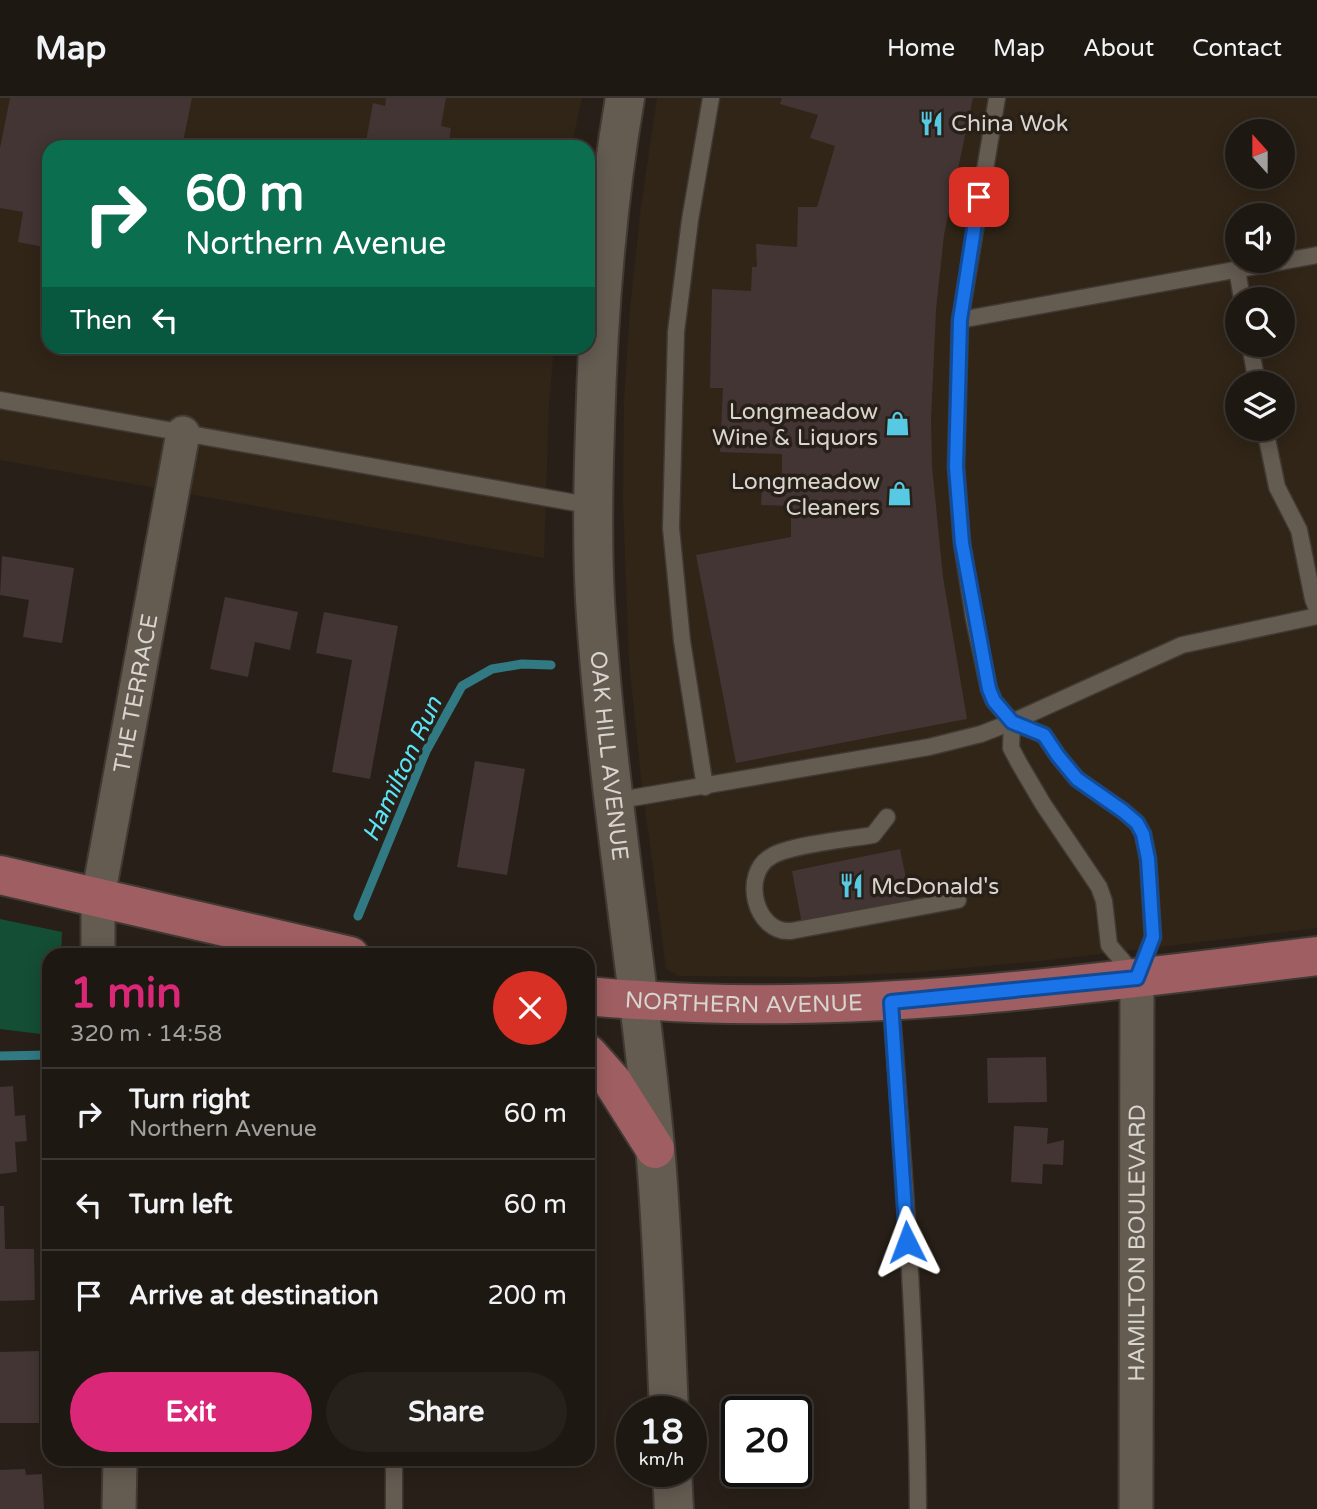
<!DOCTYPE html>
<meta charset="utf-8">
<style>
:root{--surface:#1e1812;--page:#26211b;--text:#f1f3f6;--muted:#a1a09f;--line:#3c3732;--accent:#db2777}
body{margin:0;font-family:"Varela Round",sans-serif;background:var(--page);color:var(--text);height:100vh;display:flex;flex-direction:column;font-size:26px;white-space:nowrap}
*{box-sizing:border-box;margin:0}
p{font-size:23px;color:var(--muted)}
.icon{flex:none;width:38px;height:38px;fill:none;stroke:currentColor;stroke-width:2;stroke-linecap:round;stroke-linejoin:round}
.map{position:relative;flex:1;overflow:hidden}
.drawer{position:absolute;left:42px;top:850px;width:553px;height:518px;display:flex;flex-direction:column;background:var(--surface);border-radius:21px;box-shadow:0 4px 18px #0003,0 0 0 2px var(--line)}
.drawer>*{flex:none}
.guide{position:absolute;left:42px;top:42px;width:553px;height:214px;border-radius:21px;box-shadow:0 4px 18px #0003,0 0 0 2px var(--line);background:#0b6e4f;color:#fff;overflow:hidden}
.needle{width:46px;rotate:339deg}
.controls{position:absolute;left:1225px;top:21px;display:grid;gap:14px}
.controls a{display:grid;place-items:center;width:70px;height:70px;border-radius:50%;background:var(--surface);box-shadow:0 4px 18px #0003,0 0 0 2px var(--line);font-size:35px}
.speed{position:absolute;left:616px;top:1298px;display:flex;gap:14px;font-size:35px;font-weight:700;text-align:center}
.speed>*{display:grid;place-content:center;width:91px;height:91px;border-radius:50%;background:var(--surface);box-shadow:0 4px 18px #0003,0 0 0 2px var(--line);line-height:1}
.speed small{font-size:18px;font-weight:400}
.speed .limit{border:4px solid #111;border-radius:10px;background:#fff;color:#111}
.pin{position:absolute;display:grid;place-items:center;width:60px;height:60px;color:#fff;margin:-30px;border-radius:14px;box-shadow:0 4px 10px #0006}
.me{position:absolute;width:77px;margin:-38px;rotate:357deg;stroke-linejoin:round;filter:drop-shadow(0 0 5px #0008)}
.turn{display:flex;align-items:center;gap:24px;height:147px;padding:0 28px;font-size:32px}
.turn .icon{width:91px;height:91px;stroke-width:2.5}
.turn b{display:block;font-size:49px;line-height:60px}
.then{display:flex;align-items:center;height:66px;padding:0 28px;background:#0003;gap:14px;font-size:26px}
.round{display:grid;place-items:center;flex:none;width:74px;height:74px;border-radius:37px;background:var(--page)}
.head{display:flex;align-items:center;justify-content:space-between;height:119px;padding:0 28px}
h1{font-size:42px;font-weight:700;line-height:52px;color:var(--accent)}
.button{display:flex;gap:14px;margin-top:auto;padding:14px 28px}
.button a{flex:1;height:80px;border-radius:42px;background:var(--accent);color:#fff;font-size:28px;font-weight:700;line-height:80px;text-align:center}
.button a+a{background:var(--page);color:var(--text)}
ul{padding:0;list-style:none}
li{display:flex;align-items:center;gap:21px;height:91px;padding:0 28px;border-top:2px solid var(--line)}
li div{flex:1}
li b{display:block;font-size:26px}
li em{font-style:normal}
header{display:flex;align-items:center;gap:42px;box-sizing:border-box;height:98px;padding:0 35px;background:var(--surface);border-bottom:2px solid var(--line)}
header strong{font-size:33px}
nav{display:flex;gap:38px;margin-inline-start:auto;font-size:24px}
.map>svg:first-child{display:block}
.built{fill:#302517;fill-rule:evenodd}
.green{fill:#144e35}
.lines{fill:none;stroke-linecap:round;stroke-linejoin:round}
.stream{stroke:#317a84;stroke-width:9}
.building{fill:#423534}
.service-casing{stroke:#403a34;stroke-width:19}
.minor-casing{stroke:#403a34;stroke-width:37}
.tertiary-casing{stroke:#403a34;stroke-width:42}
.primary-casing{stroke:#403a34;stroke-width:42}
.service{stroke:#645b51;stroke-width:16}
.minor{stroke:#645b51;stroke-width:33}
.tertiary{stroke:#645b51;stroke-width:38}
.primary{stroke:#9f5e61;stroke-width:38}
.route-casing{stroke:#114b97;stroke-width:18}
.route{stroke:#1a73e8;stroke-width:12}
.labels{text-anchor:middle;stroke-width:7;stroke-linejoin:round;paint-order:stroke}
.poi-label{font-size:23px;fill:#d8d4ce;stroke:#282018;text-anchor:start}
.street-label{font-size:23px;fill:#d8d4ce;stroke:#282018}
.water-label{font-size:24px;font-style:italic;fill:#59e5f7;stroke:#282018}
</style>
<header>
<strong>Map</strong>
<nav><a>Home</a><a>Map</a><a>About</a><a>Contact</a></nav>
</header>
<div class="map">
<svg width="1317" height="1411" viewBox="0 0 1317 1411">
<rect width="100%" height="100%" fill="#282018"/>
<!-- built -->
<path class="built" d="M0,0H582L571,49H49V248L554,249L549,306L544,460L0,362Z
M657,0H1317V830L1041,863L920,874L815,879L680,878L666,871L640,671L629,564L623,402L624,307L630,211L641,108ZM1237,33H1283V79H1237ZM1237,117H1283V163H1237ZM1237,201H1283V247H1237ZM1237,285H1283V331H1237Z"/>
<!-- green -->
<path class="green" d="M0,821L62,834L61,857L49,858V937L0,931Z"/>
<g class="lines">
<!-- stream -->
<path class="stream" d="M358,818L426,653L462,588L492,571L522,566L551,567
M0,958L49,957"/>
</g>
<!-- building -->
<path class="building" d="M10,0H192L182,49H49V150L18,144L23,114L0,110V50Z
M386,0H446L441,28L451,30L448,49H365L373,5L385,8Z
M782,0H973L944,137L936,212L931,323L932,368L943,479L967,621L736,665L696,457L791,439V408L761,407L762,381H782V356L720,354L723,290H710L712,191L751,193L752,169H757L756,146L797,149L798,109H817L835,48L810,40L818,17L780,6Z
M2,458L74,470L62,545L23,539L29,502L0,497Z
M225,499L298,514L290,552L255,544L248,579L210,571Z
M324,514L398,528L370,681L332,674L352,562L316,555Z
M475,663L525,671L507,777L457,769Z
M900,751L911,804L802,826L792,773Z
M1046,959L1047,1004L988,1005L987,960Z
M13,988L15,1018L25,1017L27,1043L15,1044L17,1074L0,1076V989Z
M1014,1028L1048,1030L1047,1046L1064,1042L1063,1067L1043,1066L1042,1086L1011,1084Z
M0,1108H4L5,1151H34L35,1202L0,1203Z
M39,1253V1325H0V1254Z
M25,1371L26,1377L42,1376L44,1411H0V1372Z"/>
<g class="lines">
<defs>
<path id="service" d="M997,0L960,222L956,369L962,445L974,521L989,591L994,603L1012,624L1044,637L1058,658L1077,681L1123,713L1137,725L1143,736L1148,761L1153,839L1137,880L1109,847L1104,803L1099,789L1043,706L1019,665L1011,650L1012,624
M1237,171L1242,201
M960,222L1317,157
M1250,247L1257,285
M0,302L593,408
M1265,331L1277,389L1299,432L1313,501L1317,511
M705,689L682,543L671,430L676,234L690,122L711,0
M614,703L929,649L981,636L1012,624L1182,547L1317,518
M887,719L873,737C849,741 790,747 772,758C740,775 755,836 791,833L958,802
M891,904C904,1072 917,1242 918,1411
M394,1411V1362"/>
<g id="minor">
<path id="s1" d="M98,858V799L183,335"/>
<path d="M119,1411L120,1362"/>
<path id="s2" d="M1136,1411L1137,880"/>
</g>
<g id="tertiary">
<path id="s3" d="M625,0C606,109 598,219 595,330C593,387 592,445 595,502C606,686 638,867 655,1049C663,1137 665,1226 669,1314"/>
<path d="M672,1374L674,1411"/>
</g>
<g id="primary">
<path d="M0,777L350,858"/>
<path id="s4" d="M588,898C623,902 658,903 694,905C903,913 1110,883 1317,858"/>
<path d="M588,956L612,983L655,1051"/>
</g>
</defs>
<!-- service casing -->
<use href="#service" class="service-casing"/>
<!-- minor casing -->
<use href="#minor" class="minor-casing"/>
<!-- tertiary casing -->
<use href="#tertiary" class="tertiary-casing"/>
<!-- primary casing -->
<use href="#primary" class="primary-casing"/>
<!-- service -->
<use href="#service" class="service"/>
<!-- minor -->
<use href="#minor" class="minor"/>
<!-- tertiary -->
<use href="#tertiary" class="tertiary"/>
<!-- primary -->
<use href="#primary" class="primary"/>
</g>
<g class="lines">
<defs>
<path id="route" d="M907,1144L891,904L1137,880L1153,839L1148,761L1143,736L1137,725L1123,713L1077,681L1058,658L1044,637L1012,624L994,603L989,591L962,445L956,369L960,222L979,99"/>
</defs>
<!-- route casing -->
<use href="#route" class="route-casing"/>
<!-- route -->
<use href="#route" class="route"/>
</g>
<!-- icons -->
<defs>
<symbol id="restaurant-bare" viewBox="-9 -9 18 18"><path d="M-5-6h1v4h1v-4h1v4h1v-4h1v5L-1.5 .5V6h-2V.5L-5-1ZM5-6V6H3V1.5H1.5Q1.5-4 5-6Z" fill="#57c9e3" stroke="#282018" stroke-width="2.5" paint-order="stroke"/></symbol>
<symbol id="shop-bare" viewBox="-9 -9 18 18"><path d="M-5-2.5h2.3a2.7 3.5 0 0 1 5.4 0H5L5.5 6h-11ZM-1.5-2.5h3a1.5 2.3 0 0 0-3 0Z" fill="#57c9e3" stroke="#282018" stroke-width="2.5" paint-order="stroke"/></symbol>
</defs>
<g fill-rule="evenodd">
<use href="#restaurant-bare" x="914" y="8" width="35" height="35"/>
<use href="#shop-bare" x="880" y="308" width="35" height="35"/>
<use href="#shop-bare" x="882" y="378" width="35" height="35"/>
<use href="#restaurant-bare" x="834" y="770" width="35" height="35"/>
</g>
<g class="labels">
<!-- poi labels -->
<g class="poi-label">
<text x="951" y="33">China Wok</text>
<text x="878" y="321" text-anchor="end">Longmeadow<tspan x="878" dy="26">Wine &amp; Liquors</tspan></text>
<text x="880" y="391" text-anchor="end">Longmeadow<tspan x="880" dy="26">Cleaners</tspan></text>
<text x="871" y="796">McDonald's</text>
</g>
<!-- street labels -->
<g class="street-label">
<text dy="8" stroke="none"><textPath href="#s1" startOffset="266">THE TERRACE</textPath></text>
<text dy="8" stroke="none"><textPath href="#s3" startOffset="660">OAK HILL AVENUE</textPath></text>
<text dy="8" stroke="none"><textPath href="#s4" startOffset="156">NORTHERN AVENUE</textPath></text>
<text dy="8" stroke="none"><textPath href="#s2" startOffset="266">HAMILTON BOULEVARD</textPath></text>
</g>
<!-- water labels -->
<g class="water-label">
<text transform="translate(402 671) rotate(-65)" y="8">Hamilton Run</text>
</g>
</g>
</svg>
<div class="controls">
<a><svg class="needle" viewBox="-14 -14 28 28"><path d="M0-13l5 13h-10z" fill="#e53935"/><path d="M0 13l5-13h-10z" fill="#a1a09f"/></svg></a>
<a><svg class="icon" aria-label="sound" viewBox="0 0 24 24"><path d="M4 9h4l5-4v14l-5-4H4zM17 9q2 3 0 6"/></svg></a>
<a><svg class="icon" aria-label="search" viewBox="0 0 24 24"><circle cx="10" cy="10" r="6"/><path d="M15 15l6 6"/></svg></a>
<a><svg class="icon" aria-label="layers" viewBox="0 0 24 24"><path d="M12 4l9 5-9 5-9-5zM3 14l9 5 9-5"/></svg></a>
</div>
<div class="speed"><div>18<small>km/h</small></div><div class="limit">20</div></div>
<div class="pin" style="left:979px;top:99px;background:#d93025"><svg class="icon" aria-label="arrive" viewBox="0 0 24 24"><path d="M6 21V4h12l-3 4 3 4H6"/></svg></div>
<svg class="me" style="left:907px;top:1144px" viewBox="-20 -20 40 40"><path d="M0-17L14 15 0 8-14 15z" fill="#1a73e8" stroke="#fff" stroke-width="4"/></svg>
<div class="guide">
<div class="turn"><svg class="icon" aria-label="right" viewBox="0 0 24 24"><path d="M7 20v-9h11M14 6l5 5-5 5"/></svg><div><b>60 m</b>Northern Avenue</div></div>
<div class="then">Then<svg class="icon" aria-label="left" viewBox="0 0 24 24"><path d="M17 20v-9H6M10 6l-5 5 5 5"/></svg></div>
</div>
<section class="drawer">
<div class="head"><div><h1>1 min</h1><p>320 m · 14:58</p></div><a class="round" style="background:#d93025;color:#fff"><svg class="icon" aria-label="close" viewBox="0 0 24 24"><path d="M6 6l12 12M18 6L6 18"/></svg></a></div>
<ul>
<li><svg class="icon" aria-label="right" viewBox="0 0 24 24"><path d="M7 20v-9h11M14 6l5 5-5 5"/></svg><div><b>Turn right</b><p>Northern Avenue</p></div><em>60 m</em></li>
<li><svg class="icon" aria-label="left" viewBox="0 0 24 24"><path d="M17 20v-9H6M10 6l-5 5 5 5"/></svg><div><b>Turn left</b></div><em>60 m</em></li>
<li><svg class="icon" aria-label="arrive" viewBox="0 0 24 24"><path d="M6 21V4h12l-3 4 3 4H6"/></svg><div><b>Arrive at destination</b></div><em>200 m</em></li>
</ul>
<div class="button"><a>Exit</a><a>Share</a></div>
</section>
</div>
